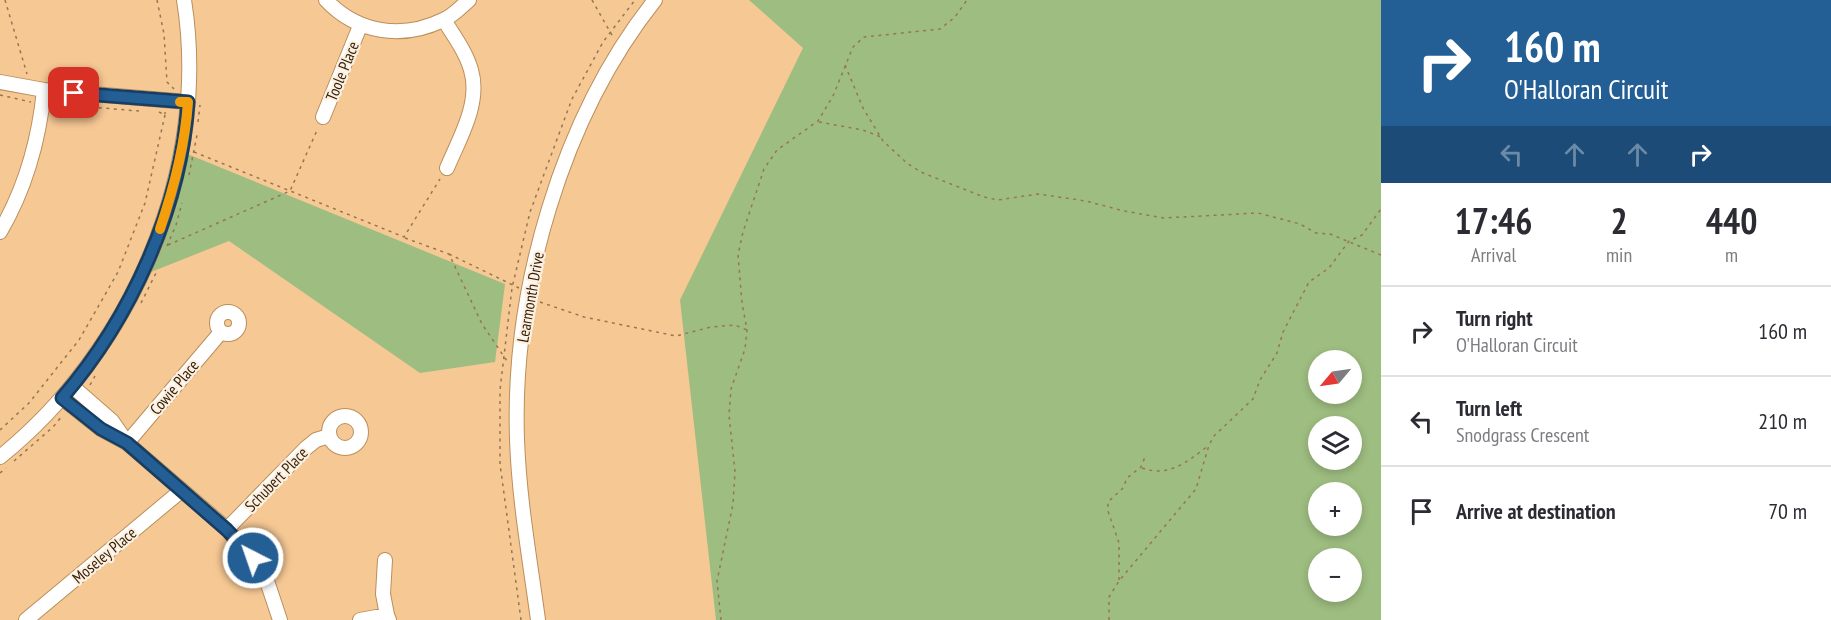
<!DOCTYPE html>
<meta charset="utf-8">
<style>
:root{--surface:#fff;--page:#f2f2f3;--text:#2b2b33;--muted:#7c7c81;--line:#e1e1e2}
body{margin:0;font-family:"PT Sans Narrow",sans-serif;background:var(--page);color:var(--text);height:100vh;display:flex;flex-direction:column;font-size:22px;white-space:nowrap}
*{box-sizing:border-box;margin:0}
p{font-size:20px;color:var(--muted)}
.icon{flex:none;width:33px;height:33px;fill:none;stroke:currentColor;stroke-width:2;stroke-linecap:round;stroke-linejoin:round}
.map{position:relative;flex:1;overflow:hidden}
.drawer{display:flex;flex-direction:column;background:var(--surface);width:450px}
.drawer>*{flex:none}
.hud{background:#235e95;color:#fff;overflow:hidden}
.needle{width:39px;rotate:241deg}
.tools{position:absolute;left:1308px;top:350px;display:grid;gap:12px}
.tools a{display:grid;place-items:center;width:54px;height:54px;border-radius:50%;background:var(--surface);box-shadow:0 3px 9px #0003;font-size:30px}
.pin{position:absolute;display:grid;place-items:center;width:51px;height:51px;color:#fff;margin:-26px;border-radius:12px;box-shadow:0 3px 9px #0006}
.me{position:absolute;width:66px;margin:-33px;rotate:319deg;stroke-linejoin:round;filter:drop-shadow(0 0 4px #0008)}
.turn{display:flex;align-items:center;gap:21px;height:126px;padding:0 24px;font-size:27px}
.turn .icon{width:78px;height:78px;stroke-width:2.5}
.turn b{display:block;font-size:42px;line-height:51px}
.lanes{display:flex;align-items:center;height:57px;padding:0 24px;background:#0003;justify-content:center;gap:30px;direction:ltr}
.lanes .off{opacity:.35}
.eta{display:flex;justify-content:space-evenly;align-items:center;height:102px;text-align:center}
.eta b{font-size:36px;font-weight:700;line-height:42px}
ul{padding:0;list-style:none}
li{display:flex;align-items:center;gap:18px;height:90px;padding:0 24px;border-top:2px solid var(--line)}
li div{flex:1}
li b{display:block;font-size:22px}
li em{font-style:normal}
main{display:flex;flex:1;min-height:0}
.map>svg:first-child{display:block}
.green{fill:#9ebd80;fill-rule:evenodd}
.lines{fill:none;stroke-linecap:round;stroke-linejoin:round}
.minor-casing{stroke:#ba8f5c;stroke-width:16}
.path{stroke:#967651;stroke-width:1.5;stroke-dasharray:3 4.5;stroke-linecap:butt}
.minor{stroke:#fff;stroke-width:14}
.route-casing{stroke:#173d61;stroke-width:15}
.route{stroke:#235e95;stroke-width:10}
.slow{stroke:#f59e0b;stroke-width:10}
.labels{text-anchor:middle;stroke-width:4.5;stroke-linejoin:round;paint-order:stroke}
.street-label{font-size:16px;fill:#301f09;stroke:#fef0e0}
</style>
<main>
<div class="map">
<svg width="1381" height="620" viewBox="0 0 1381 620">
<rect width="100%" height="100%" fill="#f6c894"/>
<!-- green -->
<path class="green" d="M749,0H1381V620H716L680,300L803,48ZM1318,360H1352V393H1318ZM1318,426H1352V459H1318ZM1318,492H1352V525H1318ZM1318,558H1352V591H1318Z
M185,153L505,284L495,362L420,373L229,241L151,272Z"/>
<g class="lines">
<defs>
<path id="minor" d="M326,0C357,33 402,40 443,20C453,16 461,7 469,0
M444,20C454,36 466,52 471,70C481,103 459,139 447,168
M0,82L44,90L188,102
M323,117L360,26
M0,232C25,189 39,140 44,90
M217 323a11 11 0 1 1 22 0a11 11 0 1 1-22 0Z
M72,386L112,421L126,441
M62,398L101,429L127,443L227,529L253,558L268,584L280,620
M329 432a16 16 0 1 1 32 0a16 16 0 1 1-32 0Z
M127,443L221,332
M0,457C132,351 211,168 184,0
M227,529L306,448L316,440L329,436
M385,560L383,594L387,615
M26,620L182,490
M360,620L387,615L389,620
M538,620C530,560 519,500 517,439C512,290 562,117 655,0"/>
</defs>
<!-- minor casing -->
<use href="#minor" class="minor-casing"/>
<!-- path -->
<path class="path" d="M5,0L27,74
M157,0L164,34L167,82L174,89
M592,0L613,37
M845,65L863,108L883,141L908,164L923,173L984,197L998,200L1038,194L1086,201L1124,211L1164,218L1258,213L1300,224L1316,233L1330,234L1381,255
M0,95L31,102
M54,104L139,111
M159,112L165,115V112
M198,122L200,105
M819,122L863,130L881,137
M194,152L404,237L440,179
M189,175L197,135
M405,238L449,254L482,324L507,361
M168,245L290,191L318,128
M167,246L176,225L182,203
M449,254L519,288
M540,302L584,317L676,336L711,327L735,325L747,330
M141,303L156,273
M90,385L95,376
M0,430L29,403L79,340L118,272L145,203L165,115
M14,461L53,427L63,415
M1142,468C1169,478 1188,461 1208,446
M0,473L6,468
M1119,580V543L1108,511V502L1123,488L1127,478L1141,467L1145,457
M521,620L500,464V390L512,288L530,212L572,99L603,42L635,0
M721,620L717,581L733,504L735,472L729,415L731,389L745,349L747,330L742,303L738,255L743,232L764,169L777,150L818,121L833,96L853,47L864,37L940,29L955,17L967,0
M1109,620V597L1119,581L1196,489L1209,445L1214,436L1253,399L1260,380L1277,353L1283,332L1309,282L1329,268L1349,241L1362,235L1381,209"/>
<!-- minor -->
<use href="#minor" class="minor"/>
</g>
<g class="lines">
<defs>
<path id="route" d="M74,93L188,102C181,208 131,318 62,398L101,429L127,443L227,530L253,558"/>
</defs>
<!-- route casing -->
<use href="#route" class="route-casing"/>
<!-- route -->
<use href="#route" class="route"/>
<!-- slow -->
<path class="slow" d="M160,229C174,188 185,145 188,102H180"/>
</g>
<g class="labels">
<!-- street labels -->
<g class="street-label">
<text transform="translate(342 71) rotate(-68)" y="6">Toole Place</text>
<text transform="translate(530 297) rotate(-80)" y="6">Learmonth Drive</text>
<text transform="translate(174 387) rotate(-50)" y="6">Cowie Place</text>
<text transform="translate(276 479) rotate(-46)" y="6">Schubert Place</text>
<text transform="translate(104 555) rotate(-40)" y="6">Moseley Place</text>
</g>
</g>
</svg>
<div class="tools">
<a><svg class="needle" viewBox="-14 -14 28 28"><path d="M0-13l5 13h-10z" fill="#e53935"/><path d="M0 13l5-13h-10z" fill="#7c7c81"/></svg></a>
<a><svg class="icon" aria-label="layers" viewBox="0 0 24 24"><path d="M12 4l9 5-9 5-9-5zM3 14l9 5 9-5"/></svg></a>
<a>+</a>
<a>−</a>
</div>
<div class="pin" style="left:74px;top:93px;background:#d93025"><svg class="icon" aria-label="arrive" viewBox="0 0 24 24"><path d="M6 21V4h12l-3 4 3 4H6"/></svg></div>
<svg class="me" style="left:253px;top:558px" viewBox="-20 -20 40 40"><circle r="17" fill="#235e95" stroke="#fff" stroke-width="3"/><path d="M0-11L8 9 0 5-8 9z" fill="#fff"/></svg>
</div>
<section class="drawer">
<div class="hud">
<div class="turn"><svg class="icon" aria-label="right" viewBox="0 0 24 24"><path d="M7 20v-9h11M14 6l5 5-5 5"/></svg><div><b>160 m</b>O'Halloran Circuit</div></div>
<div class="lanes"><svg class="icon off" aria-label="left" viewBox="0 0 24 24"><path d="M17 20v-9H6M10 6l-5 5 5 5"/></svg><svg class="icon off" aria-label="ahead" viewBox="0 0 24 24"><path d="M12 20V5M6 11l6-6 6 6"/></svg><svg class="icon off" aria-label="ahead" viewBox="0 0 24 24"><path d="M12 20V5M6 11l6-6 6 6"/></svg><svg class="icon" aria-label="right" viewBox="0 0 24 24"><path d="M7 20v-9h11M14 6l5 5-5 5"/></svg></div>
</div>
<div class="eta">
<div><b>17:46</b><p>Arrival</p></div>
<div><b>2</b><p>min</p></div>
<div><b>440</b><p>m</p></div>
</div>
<ul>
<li><svg class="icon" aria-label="right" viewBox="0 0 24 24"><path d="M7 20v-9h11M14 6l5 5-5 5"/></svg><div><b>Turn right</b><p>O'Halloran Circuit</p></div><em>160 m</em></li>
<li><svg class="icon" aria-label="left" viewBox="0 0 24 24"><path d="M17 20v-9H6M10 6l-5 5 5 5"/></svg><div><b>Turn left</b><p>Snodgrass Crescent</p></div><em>210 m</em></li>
<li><svg class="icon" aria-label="arrive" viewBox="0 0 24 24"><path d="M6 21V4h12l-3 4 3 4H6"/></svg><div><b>Arrive at destination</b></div><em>70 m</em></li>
</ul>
</section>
</main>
